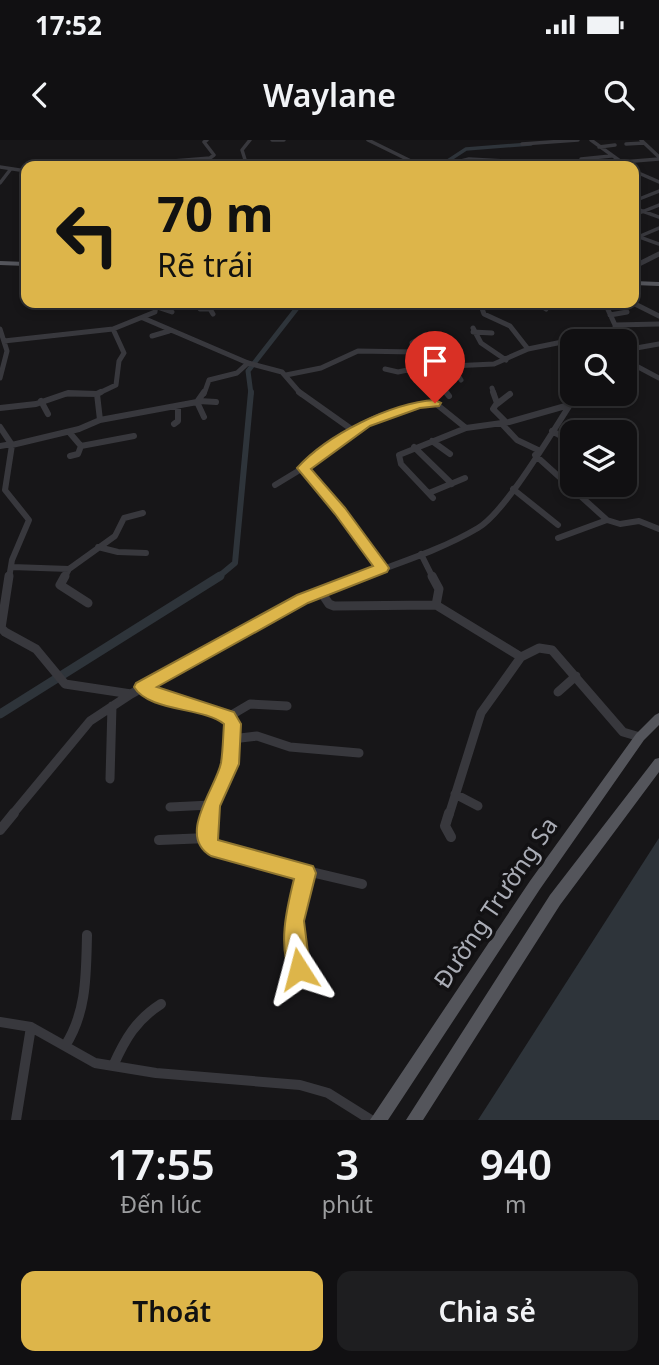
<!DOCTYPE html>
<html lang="vi">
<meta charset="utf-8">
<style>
:root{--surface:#111012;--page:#1e1e20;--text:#f1f3f6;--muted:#9c9d9f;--line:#303032;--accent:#ddb54a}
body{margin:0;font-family:"Noto Sans",sans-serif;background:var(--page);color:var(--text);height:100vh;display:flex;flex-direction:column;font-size:26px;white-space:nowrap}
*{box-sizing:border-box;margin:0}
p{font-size:23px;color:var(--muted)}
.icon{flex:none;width:38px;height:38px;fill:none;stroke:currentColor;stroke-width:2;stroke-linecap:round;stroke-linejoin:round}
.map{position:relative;height:980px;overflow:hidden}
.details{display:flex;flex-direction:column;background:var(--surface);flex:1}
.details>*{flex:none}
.hud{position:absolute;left:21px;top:21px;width:618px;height:147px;border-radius:14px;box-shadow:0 4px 10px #0003,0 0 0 2px var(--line);background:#ddb54a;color:#111;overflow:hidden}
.fabs{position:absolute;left:560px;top:189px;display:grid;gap:14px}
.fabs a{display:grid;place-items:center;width:77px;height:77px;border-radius:14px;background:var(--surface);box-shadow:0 4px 10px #0003,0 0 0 2px var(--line);font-size:35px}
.pin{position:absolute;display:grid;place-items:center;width:60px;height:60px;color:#fff;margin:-72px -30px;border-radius:50% 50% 50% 0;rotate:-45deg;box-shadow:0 0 7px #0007}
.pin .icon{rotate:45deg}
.me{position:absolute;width:77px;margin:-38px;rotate:351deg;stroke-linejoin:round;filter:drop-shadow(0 0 5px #0008)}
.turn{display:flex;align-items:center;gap:24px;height:147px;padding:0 21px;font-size:32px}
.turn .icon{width:91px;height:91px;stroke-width:2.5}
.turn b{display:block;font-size:49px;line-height:60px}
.eta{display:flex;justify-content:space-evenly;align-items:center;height:119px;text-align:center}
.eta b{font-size:42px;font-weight:600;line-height:49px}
.action{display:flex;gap:14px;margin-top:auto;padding:14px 21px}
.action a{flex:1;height:80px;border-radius:14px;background:var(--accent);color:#111;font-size:28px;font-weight:600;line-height:80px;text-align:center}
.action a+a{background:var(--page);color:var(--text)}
.status{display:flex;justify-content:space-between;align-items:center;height:49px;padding:0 35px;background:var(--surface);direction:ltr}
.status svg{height:19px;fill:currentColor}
header{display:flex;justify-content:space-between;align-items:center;height:91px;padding:0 21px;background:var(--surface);font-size:32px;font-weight:600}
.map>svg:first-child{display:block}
.water{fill:#2e343a}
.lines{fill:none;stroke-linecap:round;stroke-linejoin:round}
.canal-far3{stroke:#2e343a;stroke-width:3.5}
.canal-far2{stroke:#2e343a;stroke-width:5}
.canal-far1{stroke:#2e343a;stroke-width:6}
.canal{stroke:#2e343a;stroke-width:9}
.minor-far4{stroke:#38383d;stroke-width:3.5}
.minor-far3{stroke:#38383d;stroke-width:5}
.minor-far2{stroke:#38383d;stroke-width:6}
.minor-far1{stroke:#38383d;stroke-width:9}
.minor{stroke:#38383d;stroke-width:10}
.major{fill:#54555b;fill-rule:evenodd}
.route{fill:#ddb54a;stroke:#907630;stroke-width:2}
.labels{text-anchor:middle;stroke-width:7;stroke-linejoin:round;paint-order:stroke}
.near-street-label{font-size:24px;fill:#aaadb6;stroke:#121113}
</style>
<div class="status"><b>17:52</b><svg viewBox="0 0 49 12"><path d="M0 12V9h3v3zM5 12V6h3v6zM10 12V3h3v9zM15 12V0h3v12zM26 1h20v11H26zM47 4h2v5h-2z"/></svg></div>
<header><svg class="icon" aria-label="back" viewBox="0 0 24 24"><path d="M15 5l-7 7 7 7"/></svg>Waylane<svg class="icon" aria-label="search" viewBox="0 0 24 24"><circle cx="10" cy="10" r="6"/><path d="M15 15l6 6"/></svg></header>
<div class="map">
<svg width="659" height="980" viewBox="0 0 659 980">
<rect width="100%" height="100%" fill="#171618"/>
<!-- water -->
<path class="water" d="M659,698V980H478Z"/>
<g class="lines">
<!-- canal-far3 -->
<path class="canal-far3" d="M440,26L466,9L531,4"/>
<!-- canal-far2 -->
<path class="canal-far2" d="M251,254L248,231L301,163"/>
<!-- canal-far1 -->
<path class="canal-far1" d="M217,438L235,423L251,252"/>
<!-- canal -->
<path class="canal" d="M0,574L220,436"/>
<!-- minor-far4 -->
<path class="minor-far4" d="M272,0H284
M368,0L421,26
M591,0L627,26
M641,0L659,17
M522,4L578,0
M626,4L644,3
M599,7L615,5
M622,22L659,19
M111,26L210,18L214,15L204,2L207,0
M247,26L242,10L250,0
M302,26H305
M441,26L469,19L524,22
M581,26V19L611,16
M0,27L26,31
M634,31L659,42
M0,43L10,30
M634,61L659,51
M634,68L659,77
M634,75L659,65
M634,95L659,104
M638,97L659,88"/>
<!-- minor-far3 -->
<path class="minor-far3" d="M637,125L659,114
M195,163L200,169H210L213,174
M480,163L484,174L510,186L528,209
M537,163L546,169
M605,163L615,185L616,201
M633,163L659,176
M157,167L172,172
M610,175L627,172
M143,178L248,223L282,232L301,254
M615,185L659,184
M473,188L481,203L506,220
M0,189L7,211L0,238
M473,192L492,193
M152,196L169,191
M4,201L113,189L155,172L156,163
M625,210L659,204
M414,212L412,203L425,195
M625,220L659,238
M452,226L461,240
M429,227L432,236L447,254
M385,229L398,232L427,226
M286,235L321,228L358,211L414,212L429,227L494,224L528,209L616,191
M492,248L494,254
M65,254H95
M97,254L116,245L119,221L124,213L113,189
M204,254L209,240L237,233L248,223"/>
<!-- minor-far2 -->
<path class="minor-far2" d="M299,252L354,291
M446,252L449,256
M493,252L497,263L493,269L506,282
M41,261L48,274
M199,261L216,262
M197,262L204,277
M497,264L510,254
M0,268L36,264L68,253L97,254
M100,280L97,254L101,252
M501,283L517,300L538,310
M174,284L178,281V267
M0,287L12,305L5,350L29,380L12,420L9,438
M552,291L572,302
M69,292L81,306L134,296
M432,301L450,314
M12,305L79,289L100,280L197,262L204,252
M0,306L12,304
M414,307L452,344
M535,315L607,380L620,384L639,381L659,389
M70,316L78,314L81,306
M275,345L303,328
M513,349L558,385
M429,353L465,338
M433,358L401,324L399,315L466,288
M558,398L607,380
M98,407L118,412L146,413
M421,414L433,438
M12,427L69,429L115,396L124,378L143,373
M382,428L340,371L303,328L305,326C326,314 343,298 362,285C379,274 415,265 435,263L466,288L509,282L569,265
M64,438L69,429
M359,438C398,423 441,410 478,388C507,371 556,285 577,254"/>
<!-- minor-far1 -->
<path class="minor-far1" d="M9,436L1,488L5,492L36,509L65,544L131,554
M65,436L60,445L88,463
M432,436L439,449L436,465L521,517L539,508L552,510L623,592L640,597
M321,452L329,464L334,466L436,465
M142,547L159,556L228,577C245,613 218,642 209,675
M558,552L576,536
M228,577L250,564L287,566
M232,599L257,596L290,607L359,613
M110,639L112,566
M455,654L478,666
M170,667L211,665
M12,675L90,581L131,554L303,459L363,436
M449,675L481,573L521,517"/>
<!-- minor -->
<path class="minor" d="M209,673C205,689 206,699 218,710L362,744
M449,673L445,686L451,697
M0,690L14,673
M159,700L208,698
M299,829L293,781L306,733
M0,882L31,887L95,923L156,933L300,945L328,953L371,980
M65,906C87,872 86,834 87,795
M113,926C125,899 136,880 161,864
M16,980L31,887"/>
<!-- major -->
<path class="major" d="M0,121L26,122V126L0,125Z
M634,141L659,142V146L634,145Z
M659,573V585L644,600L540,749L388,980H370L530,741L636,594L655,575Z
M659,618V632L560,765L423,980H406L550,755L655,619Z"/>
</g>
<!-- route -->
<path class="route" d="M435,260L441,263L439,266L420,268L370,286L311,329L345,368L387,425L389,428L387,432L308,463L157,547L234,572L241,584L239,624L220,666L218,700L313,726L316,733L304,781L310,829L307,837L299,840L291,837C278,805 286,771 294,739L211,716C176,696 216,648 221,623C223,610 223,597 224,584C203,567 149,572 134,547L136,543L297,455L373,426L335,374L297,328C327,295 390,263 435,260Z"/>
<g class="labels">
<!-- near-street labels -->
<g class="near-street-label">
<text transform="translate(496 763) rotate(-56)" y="8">Đường Trường Sa</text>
</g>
</g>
</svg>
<div class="fabs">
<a><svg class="icon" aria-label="search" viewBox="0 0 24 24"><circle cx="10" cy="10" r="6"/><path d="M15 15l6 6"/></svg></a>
<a><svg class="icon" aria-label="layers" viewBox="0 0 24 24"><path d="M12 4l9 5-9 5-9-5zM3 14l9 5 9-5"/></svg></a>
</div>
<div class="pin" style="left:435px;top:263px;background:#d93025"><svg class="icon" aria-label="arrive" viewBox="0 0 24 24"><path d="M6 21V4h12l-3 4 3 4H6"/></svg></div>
<svg class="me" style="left:299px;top:829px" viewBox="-20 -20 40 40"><path d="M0-17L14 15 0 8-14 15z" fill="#ddb54a" stroke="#fff" stroke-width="4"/></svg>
<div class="hud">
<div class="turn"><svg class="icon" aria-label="left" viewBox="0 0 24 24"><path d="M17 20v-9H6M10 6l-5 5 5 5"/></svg><div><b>70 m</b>Rẽ trái</div></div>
</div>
</div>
<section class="details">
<div class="eta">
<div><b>17:55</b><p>Đến lúc</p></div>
<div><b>3</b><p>phút</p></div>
<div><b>940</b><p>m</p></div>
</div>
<div class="action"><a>Thoát</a><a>Chia sẻ</a></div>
</section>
